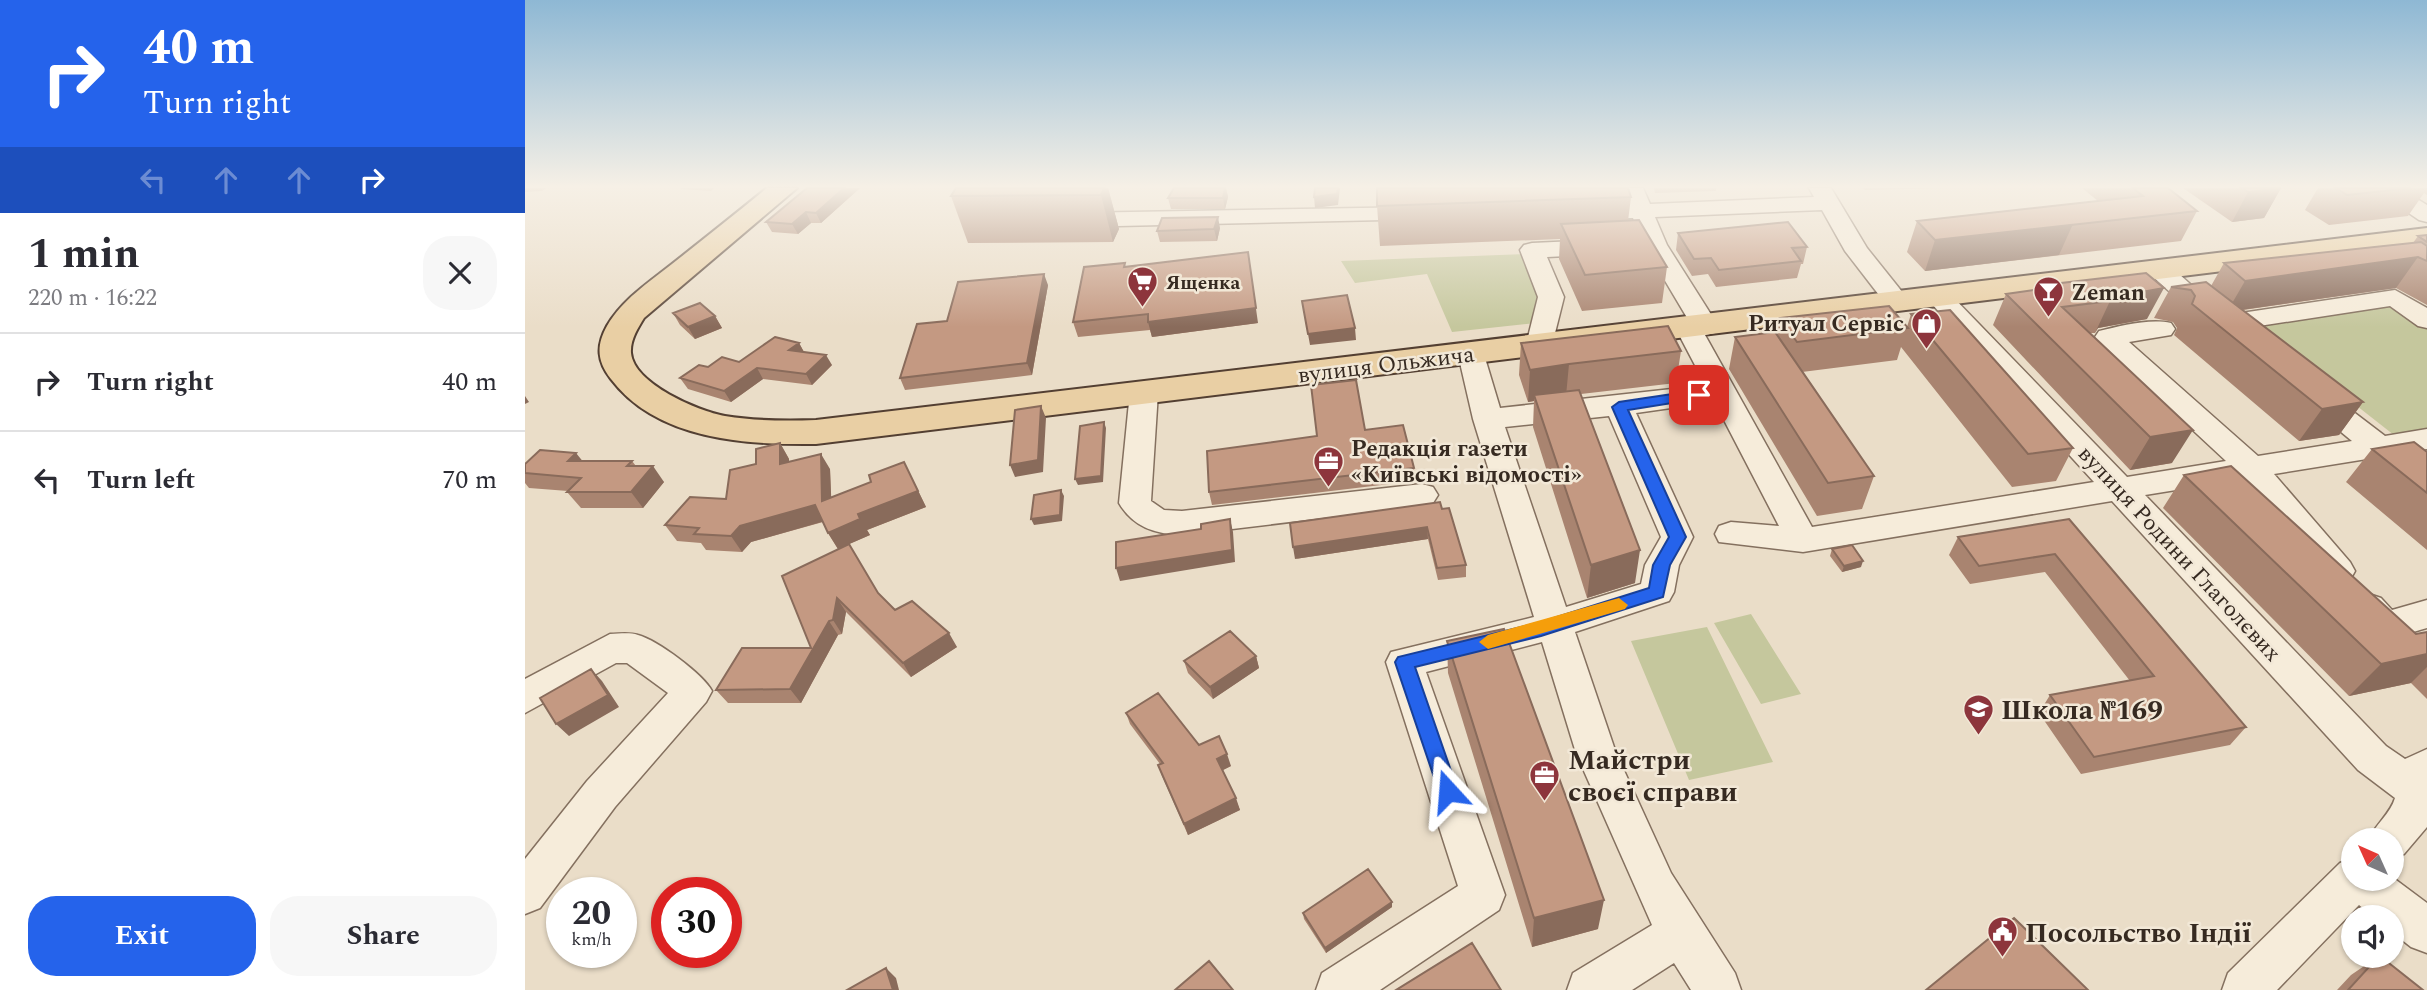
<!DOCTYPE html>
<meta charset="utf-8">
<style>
:root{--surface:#fff;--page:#f7f7f7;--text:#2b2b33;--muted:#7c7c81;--line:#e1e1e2;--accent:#2563eb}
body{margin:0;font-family:Spectral,serif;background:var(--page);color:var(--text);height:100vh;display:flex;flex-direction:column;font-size:26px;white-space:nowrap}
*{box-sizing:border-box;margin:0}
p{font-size:23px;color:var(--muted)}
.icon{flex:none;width:38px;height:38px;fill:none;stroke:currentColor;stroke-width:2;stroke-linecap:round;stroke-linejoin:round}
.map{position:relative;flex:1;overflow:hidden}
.side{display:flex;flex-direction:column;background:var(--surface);width:525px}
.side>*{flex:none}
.banner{background:#2563eb;color:#fff;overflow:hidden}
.needle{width:46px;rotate:315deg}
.controls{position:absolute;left:1816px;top:828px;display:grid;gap:14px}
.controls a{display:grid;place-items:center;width:63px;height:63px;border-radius:50%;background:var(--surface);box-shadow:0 2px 5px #0004;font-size:35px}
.speed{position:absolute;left:21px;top:877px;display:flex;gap:14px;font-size:35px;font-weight:700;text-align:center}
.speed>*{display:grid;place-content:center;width:91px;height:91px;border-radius:50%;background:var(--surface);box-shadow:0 2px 5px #0004;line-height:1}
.speed small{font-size:18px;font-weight:400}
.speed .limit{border:10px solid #d22;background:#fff;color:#111}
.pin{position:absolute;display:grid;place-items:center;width:60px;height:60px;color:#fff;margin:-30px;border-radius:14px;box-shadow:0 4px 10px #0006}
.me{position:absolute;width:77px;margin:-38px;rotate:341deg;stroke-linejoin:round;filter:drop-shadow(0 0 5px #0008)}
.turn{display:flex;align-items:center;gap:24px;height:147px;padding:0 28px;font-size:32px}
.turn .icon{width:91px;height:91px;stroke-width:2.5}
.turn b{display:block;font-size:49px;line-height:60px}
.lanes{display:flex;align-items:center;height:66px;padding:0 28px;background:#0003;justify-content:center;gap:35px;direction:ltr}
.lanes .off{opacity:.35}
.round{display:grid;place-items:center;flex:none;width:74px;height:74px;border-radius:28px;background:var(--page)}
.summary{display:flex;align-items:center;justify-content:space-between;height:119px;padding:0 28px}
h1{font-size:42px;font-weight:700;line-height:52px}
.action{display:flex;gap:14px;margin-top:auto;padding:14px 28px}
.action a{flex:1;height:80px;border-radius:28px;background:var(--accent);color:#fff;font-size:28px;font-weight:700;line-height:80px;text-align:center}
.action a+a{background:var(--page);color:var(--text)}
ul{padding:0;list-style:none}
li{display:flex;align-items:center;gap:21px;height:98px;padding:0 28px;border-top:2px solid var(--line)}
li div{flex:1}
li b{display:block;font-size:26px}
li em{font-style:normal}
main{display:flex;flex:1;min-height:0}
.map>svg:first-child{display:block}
.green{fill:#c5c79d}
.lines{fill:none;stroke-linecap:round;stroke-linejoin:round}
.minor-casing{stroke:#84705f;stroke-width:3}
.major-casing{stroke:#533f32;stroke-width:4}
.minor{fill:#f6ecda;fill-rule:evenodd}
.major{fill:#e9cfa4;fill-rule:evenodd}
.wall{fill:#a98470}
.shaded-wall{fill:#896b5b}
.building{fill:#c49982;stroke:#896b5b;stroke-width:2}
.route{fill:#2563eb;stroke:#184099;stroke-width:2}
.slow{fill:#f59e0b}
.labels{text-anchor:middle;stroke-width:5;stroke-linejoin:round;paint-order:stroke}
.far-poi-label{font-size:19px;font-weight:bold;fill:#362a21;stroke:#f2e8d7;text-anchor:start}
.poi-label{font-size:23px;font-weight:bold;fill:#362a21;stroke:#f2e8d7;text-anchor:start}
.street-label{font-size:23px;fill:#362a21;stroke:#f2e8d7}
.near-poi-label{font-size:28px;font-weight:bold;fill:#362a21;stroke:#f2e8d7;text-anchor:start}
</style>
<main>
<section class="side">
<div class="banner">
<div class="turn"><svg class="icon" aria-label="right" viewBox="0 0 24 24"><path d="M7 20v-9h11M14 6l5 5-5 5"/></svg><div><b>40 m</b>Turn right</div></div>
<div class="lanes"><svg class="icon off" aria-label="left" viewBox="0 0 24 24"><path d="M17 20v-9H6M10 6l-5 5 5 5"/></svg><svg class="icon off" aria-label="ahead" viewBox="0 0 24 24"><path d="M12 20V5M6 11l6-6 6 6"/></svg><svg class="icon off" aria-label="ahead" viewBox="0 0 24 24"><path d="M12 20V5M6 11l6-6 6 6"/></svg><svg class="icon" aria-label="right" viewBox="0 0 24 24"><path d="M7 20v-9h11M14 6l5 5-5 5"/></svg></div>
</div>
<div class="summary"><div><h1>1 min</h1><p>220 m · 16:22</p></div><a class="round"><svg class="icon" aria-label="close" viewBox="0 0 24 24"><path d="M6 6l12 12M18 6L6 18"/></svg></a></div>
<ul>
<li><svg class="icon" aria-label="right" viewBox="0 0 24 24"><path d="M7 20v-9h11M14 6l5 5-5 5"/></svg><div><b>Turn right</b></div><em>40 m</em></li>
<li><svg class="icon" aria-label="left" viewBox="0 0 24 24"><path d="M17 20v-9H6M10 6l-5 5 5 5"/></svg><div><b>Turn left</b></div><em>70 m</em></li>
</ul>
<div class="action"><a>Exit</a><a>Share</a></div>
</section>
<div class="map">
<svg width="1902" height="990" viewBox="0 0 1902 990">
<rect width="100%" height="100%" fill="#eaddc8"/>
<!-- green -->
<path class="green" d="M1001,254L1020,297L1011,323L927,332L902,274L830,283L816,261Z
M1873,302L1902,322V435L1874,439L1725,322Z
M1226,614L1276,694L1236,704L1189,623Z
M1182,627L1248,762L1164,780L1106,641Z"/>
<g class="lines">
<defs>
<path id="minor" d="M1096,188H1118L1125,204L1289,197L1284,188H1306L1342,248L1386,303L1382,308H1364L1320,251L1297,210L1130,217L1142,245L1194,327L1190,333L1180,335L1287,527L1569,482L1406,303L1402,298L1406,293H1424L1602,477L1701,461L1574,343L1570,337L1574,331C1595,326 1625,318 1646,323L1650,329L1646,335L1604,342L1733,456L1827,441L1781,403L1777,397L1781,391L1791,388L1801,391L1860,436L1902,429V449L1881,452L1902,469V496L1891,493L1848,458L1749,474L1825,562L1830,571L1825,580L1813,584L1801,580L1719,479L1620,495L1861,746L1880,759L1902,749V827L1879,854L1867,858V840H1843C1850,825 1866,813 1870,798L1833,770L1587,501L1278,552L1194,542L1190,534L1194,526L1206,522L1254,526L1187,397L1174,404L1111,413L1168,537L1154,565L1149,592L1144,601L1050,632L1091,753L1146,873L1210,973L1216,990H1166L1149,963L1107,990H1042L1048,973L1127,925L1051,753L1017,642L901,672L980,895L974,910L855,990H791L797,973L933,886L861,662L866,652L1009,617L948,419L933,354L937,348H957L975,408L1174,386L1182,388L1151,329L1155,323L1164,321L1123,252L1022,257L1039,297L1027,345L1023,351H1005L1001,345L1013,297L995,250L999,245L1007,243L1116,238L1108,218L1060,220L1049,213L1060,206L1102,204ZM1084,416L1136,537L1120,565L1116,584L1041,607L980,427Z
M1847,188H1874L1902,205V222L1894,220Z
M897,207L905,209L908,214L905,219L549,227L538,220L549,213Z
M1635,263L1644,265L1693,309L1696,316L1870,290L1902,308V328L1893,326L1865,306L1695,332L1686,330L1684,322L1675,319L1626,275L1623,270L1626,265Z
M619,383L629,386L633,392L626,501L639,510L657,511L897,484L908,487L913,495L908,503L897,506L657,535C630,534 608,527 594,503L605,392L609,386Z
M1844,594L1856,598L1867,610L1902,600V628C1864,639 1848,649 1826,608L1832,598Z
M85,634C94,634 104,632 113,635C132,640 178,674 187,691L181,702L90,807L15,908L0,914V859L62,781L143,693L102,663H91L0,713V679Z
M1829,858V878L1867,877L1902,903V953L1886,947L1867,932V917H1849L1834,905L1752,990H1697L1703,973L1815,863Z"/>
<path id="major" d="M242,188H272L119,318C113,328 105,340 106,353C109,384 173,411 200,416C230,421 261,421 291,420L1902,228V246L291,444C221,445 132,440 86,379C72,361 71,346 82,326C97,300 123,283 147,264C179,239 210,214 242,188Z"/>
</defs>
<!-- minor casing -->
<use href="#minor" class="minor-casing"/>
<!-- major casing -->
<use href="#major" class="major-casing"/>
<!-- minor -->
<use href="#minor" class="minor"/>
<!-- major -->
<use href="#major" class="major"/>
</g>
<!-- wall -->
<path class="wall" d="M0,188H21L17,191L0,192Z
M156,188H189L186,191L156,189Z
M282,188H335L296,223H286L273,234L247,232L241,222Z
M583,188L594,229L588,242L443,243L426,196Z
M649,188H701L703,197L700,209H646L643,198Z
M1129,188H1191V191L1130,193Z
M1338,188H1419L1340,190Z
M1557,188H1643L1672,211L1656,241L1400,271L1382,252L1392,221L1573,201Z
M1658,188H1756L1739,218L1707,222Z
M1793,188H1902V195L1899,193L1883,216L1804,225L1780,210Z
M1106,197L1103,221L1142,267L1137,303L1057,311L1034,259L1035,239L855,246L852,206Z
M695,228L692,241L635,242L632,231Z
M1153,233L1282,247L1278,264H1276L1272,278L1191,287L1183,274L1167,276L1151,250Z
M1902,235V305L1871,288L1718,310L1838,402L1814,435L1774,441L1649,335L1652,328L1648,322L1629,318L1646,287L1686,286L1699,263L1888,243L1893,236Z
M601,267L733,323L627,337L625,330L553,337L548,322Z
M1621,273L1622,319L1573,328L1570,333H1565L1647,463L1605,470L1468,325L1481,294L1517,289L1519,285Z
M523,285L507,375L380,390L375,378L422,321Z
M148,313L190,316L197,328L170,339L155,325Z
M1386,314L1548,448L1531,481L1487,487L1376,347L1372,360L1277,372L1349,476L1337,509L1292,516L1204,369L1210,337L1251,334L1255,318L1382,327Z
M274,343L279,352L307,365L287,385L238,379L206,402L163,389L155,378L183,367L214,362Z
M996,343L1156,351L1151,383L1056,394L1110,583L1062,598L1008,427L1009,401L1003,402L994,375Z
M840,430L889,468L890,481L687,505L684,492Z
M255,443L264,459V462L305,469L306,497L387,478L401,507L342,530L345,535L324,544L353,594L370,610L432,647L386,677L321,612L317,634L313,635L276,703H203L191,690L286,648L313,549L303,533L298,522L226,542L217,552L181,550L176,543L152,541L140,525L201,499L231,464Z
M1847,449L1902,452V550L1821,482Z
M57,461H107L111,466L139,482L118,508H56L42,492L43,491L4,488L0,483V464Z
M1659,475L1891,634L1902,632V699L1886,683L1824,696L1638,508Z
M917,509L941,565V577L913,580L903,539L770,559Z
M1544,519L1721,727L1705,745L1556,774L1514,713L1525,695L1605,681L1520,572L1445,584L1424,555L1433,537Z
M1307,549L1336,567L1317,572L1305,556Z
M922,641L1073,929L1007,947L923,673Z
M731,656L734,668L688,699L663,673L659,661Z
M601,713L706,766L698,770L715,810L663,835L637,776L633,765L635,764L605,724Z
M867,907L801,953L779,919L778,913Z
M1854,956L1898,990H1812L1826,975Z"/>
<!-- shaded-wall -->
<path class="shaded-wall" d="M319,188H335L296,223L291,213Z
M579,188H583L594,229L588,242L576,195Z
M700,188H701L703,197L700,209L698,198Z
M813,188H815L813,205L790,208L789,197Z
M1756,188L1739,218L1707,222L1723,192Z
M281,212L286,223L273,234L267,224Z
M693,217L695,228L692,241L689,229Z
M1548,224L1534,255L1400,271L1410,240Z
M723,252L733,323L627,337L623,322Z
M1893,257L1871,288L1702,312L1720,281Z
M519,274L523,285L507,375L502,363Z
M1639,288L1622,319L1573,328L1570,333L1585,301L1589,297Z
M190,316L197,328L170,339L163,327Z
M830,328L831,340L785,345L783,334Z
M274,343L280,354L264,350Z
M301,355L307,365L287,385L281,374Z
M1044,364L1041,396L1009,395V401L1003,402L1005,370Z
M232,368L238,379L206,402L199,391Z
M0,396L4,402L0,404Z
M1838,402L1814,435L1774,441L1797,409Z
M516,406L521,418L518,472L490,477L485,465Z
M579,422L581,428L578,482L553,485L550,479Z
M1668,430L1647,463L1605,470L1625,437Z
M255,443L264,459V480L255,464Z
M51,453L64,469L43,461Z
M296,454L305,469L307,516L297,501Z
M379,462L401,507L342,530L345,535L313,549L303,533L333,514Z
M128,466L139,482L118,508L106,492Z
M536,490L539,496L537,521L509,525L506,519Z
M290,505L300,521L226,542L217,552L206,536L215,526Z
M705,519L708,532L710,562L595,581L591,568Z
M902,527L903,539L770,559L768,547Z
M1115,550L1110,583L1062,598L1066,565Z
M1338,561L1336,567L1317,572L1319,566Z
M312,598L321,612L317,634L308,620Z
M304,621L313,635L276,703L265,689Z
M424,633L432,647L386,677L378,663Z
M1902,654V667L1886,683L1824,696L1856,664Z
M731,656L734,668L688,699L685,687Z
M66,669L77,681L94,707L44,736L31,724Z
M702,754L706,766L696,771L692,759Z
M711,798L715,810L663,835L659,824Z
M1079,900L1073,929L1007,947L1009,918Z
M867,902V907L801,953L800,948Z
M361,968L371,978L374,990H368Z"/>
<!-- building -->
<path class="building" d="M282,188H319L291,213L281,212L267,224L241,222Z
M431,188H579L576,195L426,196Z
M649,188H700L698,198H643Z
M790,188H813L812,194L789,197Z
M852,188H1103L1106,197L852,206Z
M1608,188H1643L1672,211L1410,240L1392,221L1618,196Z
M1717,188H1756L1723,192Z
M1811,188H1886L1822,195Z
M693,217L689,229L632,231L637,218Z
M1114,220L1142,267L1060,275L1036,224Z
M1263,222L1282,247L1267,248L1276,261L1194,270L1186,258L1169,259L1153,233Z
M1902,235V242L1893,236Z
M1896,242L1902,246V261L1893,257L1720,281L1699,263Z
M723,252L731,308L623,322V314L548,322L559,267L600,263L599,267Z
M1621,273L1639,288L1589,297L1585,301L1537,307L1668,430L1625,437L1481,294L1523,288L1519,285Z
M519,274L502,363L375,378L392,324L422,321L433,282Z
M1681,282L1838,402L1797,409L1667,304L1670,296L1666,290L1646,287Z
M822,295L830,328L783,334L777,301Z
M175,303L190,316L163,327L148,313Z
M1364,306L1383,328L1272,342L1255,318Z
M1425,310L1548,448L1503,454L1386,314Z
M1143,326L1156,351L1044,364L1005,370L996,343Z
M1250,332L1349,476L1303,483L1210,337Z
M250,337L274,343L264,350L301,355L281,374L232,368L199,391L155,378L174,365L183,367L197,357L214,362Z
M831,380L840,430L878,425L889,468L684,492L682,451L792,436L786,385Z
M1054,390L1115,550L1066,565L1009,395Z
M516,406L513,460L485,465L490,410Z
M579,422L576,476L550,479L555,426Z
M1889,442L1902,452V493L1847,449Z
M255,443V464L296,454L297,501L346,482L344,475L379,462L393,491L333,514L335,519L303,533L290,505L215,526L206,536L169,534L174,528L140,525L165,497L201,499L205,470L231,464V449Z
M15,450L51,453L43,461H107L102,466H128L106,492H42L56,478L0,473V464Z
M1706,466L1891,634L1902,632V654L1856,664L1659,475Z
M536,490L535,515L506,519L509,495Z
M915,502L917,509L924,508L941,565L912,568L902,527L768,547L765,523Z
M705,519L707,550L591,568V542L676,529V524Z
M1544,519L1721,727L1569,757L1525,695L1629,676L1530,554L1454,566L1433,537Z
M324,544L353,593L370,610L387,601L424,633L378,663L312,598L308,620L304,621L265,689L191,690L217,648H286L257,576Z
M1327,545L1338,561L1319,566L1307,549Z
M979,629L1079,900L1009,918L922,641Z
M705,631L731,656L685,687L659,661Z
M66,669L83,695L31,724L15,698Z
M633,693L674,745L694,736L702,754L692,759L711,798L659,824L633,765L638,763L601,713Z
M843,869L867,902L800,948L778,913Z
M1489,918L1563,990H1401Z
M947,943L976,990H871Z
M1854,956H1855L1898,990H1823Z
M684,961L708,990H650Z
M361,968L368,990H322Z"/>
<!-- sky -->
<linearGradient id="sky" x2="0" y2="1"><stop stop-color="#8eb8d4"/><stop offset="0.57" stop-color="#f6f0e6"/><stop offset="1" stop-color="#f6f0e6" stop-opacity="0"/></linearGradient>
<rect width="1902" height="327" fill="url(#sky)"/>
<!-- route -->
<path class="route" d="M1174,390L1179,391V398L1103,410L1161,537L1145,565L1138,597L1016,636L890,667L933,791L930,798L923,801L916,798L870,662L873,657L1016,622L1124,588L1128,565L1144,537L1087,407L1094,402Z"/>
<!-- slow -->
<path class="slow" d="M1094,598L1103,605L1100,609L963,649L954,642L963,635Z"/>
<!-- icons -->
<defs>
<symbol id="supermarket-pin" viewBox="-11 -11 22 30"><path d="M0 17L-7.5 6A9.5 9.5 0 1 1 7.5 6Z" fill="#8d353c" stroke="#f2e8d7"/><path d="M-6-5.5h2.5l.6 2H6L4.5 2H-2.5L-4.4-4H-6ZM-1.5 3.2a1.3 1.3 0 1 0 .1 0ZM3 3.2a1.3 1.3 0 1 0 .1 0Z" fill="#fff"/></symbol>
<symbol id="bar-pin" viewBox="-11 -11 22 30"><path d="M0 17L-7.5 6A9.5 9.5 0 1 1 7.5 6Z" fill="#8d353c" stroke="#f2e8d7"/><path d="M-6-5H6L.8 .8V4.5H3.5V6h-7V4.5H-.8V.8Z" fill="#fff"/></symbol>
<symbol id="shop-pin" viewBox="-11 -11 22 30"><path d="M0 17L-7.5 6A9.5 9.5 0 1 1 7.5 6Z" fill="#8d353c" stroke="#f2e8d7"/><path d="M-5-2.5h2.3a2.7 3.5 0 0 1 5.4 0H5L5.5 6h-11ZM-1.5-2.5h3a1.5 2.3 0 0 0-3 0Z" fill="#fff"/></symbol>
<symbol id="office-pin" viewBox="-11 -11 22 30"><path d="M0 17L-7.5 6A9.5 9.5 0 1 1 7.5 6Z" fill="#8d353c" stroke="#f2e8d7"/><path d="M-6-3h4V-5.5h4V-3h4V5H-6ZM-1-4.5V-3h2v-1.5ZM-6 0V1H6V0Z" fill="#fff"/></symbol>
<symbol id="school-pin" viewBox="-11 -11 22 30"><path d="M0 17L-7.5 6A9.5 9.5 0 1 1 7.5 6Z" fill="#8d353c" stroke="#f2e8d7"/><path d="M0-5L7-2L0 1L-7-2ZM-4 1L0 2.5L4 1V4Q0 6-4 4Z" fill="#fff"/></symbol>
<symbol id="civic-pin" viewBox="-11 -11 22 30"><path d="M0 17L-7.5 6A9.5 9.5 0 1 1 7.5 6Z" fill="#8d353c" stroke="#f2e8d7"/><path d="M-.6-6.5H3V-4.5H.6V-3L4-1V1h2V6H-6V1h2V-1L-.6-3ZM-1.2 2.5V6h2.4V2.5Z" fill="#fff"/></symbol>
</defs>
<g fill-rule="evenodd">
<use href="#supermarket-pin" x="600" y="264" width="35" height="47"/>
<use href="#bar-pin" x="1506" y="274" width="35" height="47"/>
<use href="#shop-pin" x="1384" y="306" width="35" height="47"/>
<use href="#office-pin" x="786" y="444" width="35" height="47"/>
<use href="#school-pin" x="1436" y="692" width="35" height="47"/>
<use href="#office-pin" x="1002" y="758" width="35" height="47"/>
<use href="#civic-pin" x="1460" y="914" width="35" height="47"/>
</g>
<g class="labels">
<!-- far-poi labels -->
<g class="far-poi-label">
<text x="641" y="289">Ященка</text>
</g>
<!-- poi labels -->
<g class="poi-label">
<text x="1546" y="300">Zeman</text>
<text x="1379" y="331" text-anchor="end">Ритуал Сервіс</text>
<text x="826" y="456">Редакція газети<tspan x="826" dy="26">«Київські відомості»</tspan></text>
</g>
<!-- street labels -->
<g class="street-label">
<text transform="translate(861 364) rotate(-7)" y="8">вулиця Ольжича</text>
<text transform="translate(1655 553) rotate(47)" y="8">вулиця Родини Глаголєвих</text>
</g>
<!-- near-poi labels -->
<g class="near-poi-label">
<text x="1476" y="719">Школа №169</text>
<text x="1043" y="769">Майстри<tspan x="1043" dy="32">своєї справи</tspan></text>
<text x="1500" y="942">Посольство Індії</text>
</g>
</g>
</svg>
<div class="controls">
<a><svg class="needle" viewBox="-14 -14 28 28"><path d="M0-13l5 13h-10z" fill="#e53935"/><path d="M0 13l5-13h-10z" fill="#7c7c81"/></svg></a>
<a><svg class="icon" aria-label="sound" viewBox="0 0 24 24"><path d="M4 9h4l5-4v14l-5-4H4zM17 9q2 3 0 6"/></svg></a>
</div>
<div class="speed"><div>20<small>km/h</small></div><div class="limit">30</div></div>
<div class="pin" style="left:1174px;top:395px;background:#d93025"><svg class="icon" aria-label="arrive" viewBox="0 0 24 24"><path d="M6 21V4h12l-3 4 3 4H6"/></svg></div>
<svg class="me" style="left:923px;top:791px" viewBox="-20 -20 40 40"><path d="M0-17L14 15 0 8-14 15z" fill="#2563eb" stroke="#fff" stroke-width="4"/></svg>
</div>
</main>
